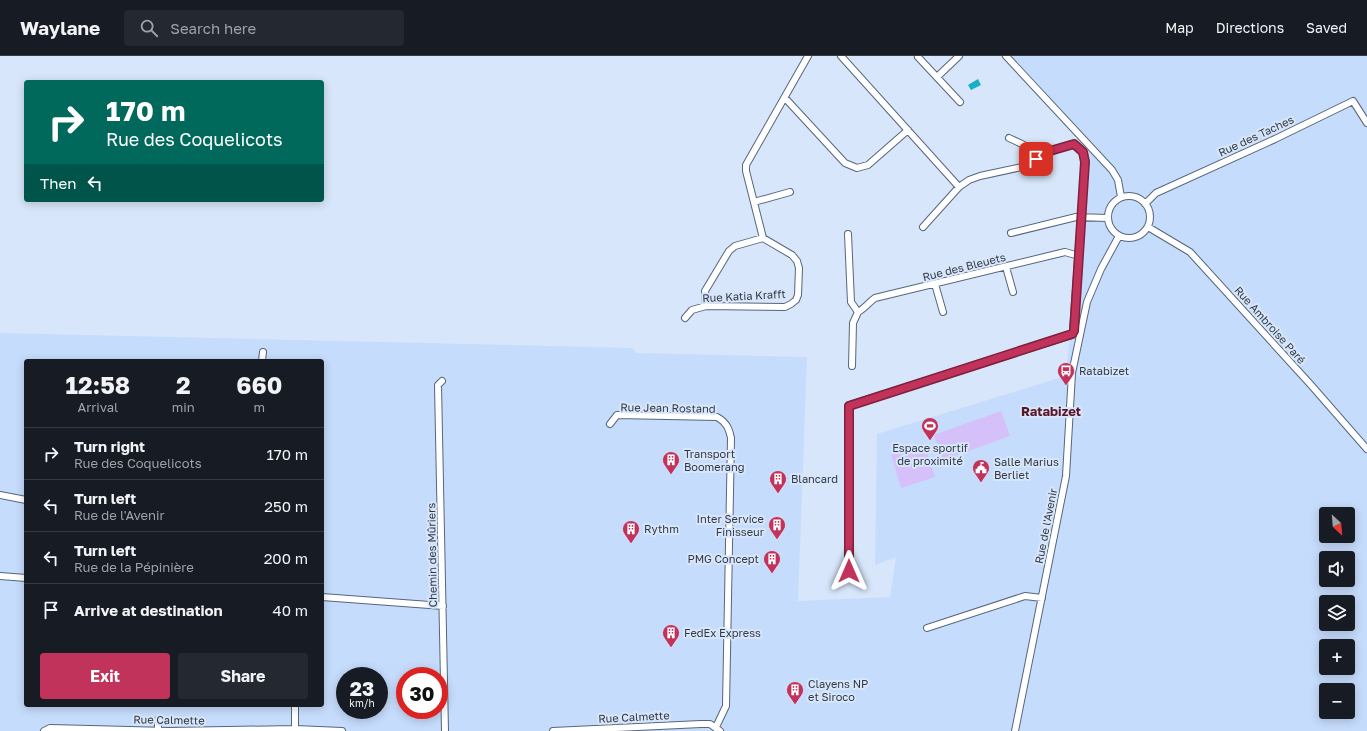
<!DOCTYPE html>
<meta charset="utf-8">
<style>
:root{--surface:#171b24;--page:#242831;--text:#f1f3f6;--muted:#9ea1a6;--line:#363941;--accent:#c2335c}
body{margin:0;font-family:"Golos Text",sans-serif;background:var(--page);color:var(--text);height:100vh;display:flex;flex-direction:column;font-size:15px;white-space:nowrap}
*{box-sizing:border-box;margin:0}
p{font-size:13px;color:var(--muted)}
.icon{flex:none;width:22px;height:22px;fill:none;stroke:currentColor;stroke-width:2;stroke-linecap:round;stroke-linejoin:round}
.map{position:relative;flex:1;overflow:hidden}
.sheet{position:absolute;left:24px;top:303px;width:300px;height:348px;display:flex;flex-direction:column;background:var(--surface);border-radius:4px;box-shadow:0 2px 10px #0003}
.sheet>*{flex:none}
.hud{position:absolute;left:24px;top:24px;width:300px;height:122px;border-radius:4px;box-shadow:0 2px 10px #0003;background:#00695c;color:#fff;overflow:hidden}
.needle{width:26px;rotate:154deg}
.tools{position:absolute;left:1319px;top:451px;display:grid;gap:8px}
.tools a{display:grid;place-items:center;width:36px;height:36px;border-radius:4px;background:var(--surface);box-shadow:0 2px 10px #0003;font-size:20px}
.speed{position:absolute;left:336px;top:611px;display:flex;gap:8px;font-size:20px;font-weight:700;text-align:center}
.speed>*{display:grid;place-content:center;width:52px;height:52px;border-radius:50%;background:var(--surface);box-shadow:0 2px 10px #0003;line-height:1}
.speed small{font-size:10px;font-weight:400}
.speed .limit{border:6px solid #d22;background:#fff;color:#111}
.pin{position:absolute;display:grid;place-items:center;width:34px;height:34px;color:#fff;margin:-17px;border-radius:8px;box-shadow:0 2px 6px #0006}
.me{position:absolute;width:44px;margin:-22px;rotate:0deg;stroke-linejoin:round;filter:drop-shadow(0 0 3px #0008)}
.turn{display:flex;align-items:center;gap:14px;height:84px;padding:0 16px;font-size:18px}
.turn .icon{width:52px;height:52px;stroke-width:2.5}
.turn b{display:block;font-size:28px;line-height:34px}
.then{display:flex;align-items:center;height:38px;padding:0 16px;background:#0003;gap:8px;font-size:15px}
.eta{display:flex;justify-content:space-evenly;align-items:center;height:68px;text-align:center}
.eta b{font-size:24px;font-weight:700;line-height:28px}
.cta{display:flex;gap:8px;margin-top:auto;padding:8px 16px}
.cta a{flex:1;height:46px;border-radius:4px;background:var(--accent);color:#fff;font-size:16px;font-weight:700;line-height:46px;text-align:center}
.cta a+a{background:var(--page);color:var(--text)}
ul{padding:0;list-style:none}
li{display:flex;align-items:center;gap:12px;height:52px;padding:0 16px;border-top:1px solid var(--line)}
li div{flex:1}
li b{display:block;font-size:15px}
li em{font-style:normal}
header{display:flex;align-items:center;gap:24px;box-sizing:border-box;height:56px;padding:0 20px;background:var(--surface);border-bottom:1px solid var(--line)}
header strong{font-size:19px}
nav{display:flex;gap:22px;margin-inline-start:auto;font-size:14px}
.search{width:280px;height:36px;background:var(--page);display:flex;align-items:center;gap:10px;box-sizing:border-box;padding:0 14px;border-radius:4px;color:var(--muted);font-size:15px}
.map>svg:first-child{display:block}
.built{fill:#c6dcfc;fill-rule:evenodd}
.green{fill:#d5c0f9}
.water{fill:#19afc6}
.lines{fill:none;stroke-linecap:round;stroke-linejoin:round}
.minor-casing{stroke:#56667b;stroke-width:8}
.minor{stroke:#fff;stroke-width:6}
.route-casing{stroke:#7e213c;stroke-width:10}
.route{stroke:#c2335c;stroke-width:7}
.labels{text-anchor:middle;stroke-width:4;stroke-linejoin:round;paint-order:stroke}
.street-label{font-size:11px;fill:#333a44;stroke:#d7e6fa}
.poi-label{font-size:11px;fill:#333a44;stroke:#d7e6fa;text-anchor:start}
.quarter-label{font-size:13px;font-weight:bold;fill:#5a1628;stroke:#d7e6fa}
</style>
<header>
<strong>Waylane</strong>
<div class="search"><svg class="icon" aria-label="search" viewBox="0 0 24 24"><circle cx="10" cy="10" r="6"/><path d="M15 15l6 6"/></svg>Search here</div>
<nav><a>Map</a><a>Directions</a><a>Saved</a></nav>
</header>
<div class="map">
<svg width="1367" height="675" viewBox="0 0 1367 675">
<rect width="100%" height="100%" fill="#d7e6fa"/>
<!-- built -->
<path class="built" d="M1012,0H1367V675H0V277L633,292L636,297L807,301L798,545L890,541L896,501L875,509L877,378L1066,320L1089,86ZM26,305H322V649H26ZM1326,458H1348V480H1326ZM1326,502H1348V524H1326ZM1326,546H1348V568H1326ZM1326,590H1348V612H1326ZM345,620H379V654H345ZM405,620H439V654H405ZM1326,634H1348V656H1326Z"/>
<!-- green -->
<path class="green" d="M1001,355L1010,380L943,404L934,379Z
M924,388L935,421L901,432L891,398Z"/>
<!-- water -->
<path class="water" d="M978,23L981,29L971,34L968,29Z"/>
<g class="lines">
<defs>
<path id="minor" d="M841,0L959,131
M1006,0L1112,114L1118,124L1121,141
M918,1L960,46
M937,21L959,0
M785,42L845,107L857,112L868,109L908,74
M1009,82L1024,89L1036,103
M1108 161a21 21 0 1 1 42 0a21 21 0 1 1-42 0Z
M754,146L790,136
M1145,148L1156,137L1275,83L1353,45L1367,67
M1148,171L1190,196L1311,329L1367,393
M1011,177L1076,161L1108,162
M848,178L851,246L858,256L853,267L852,310
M1006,211L1013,236
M935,228L943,256
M706,250L705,235L729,195L735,190L763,182L746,115V109L808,0
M858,256C865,252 868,247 875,242L1065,196L1079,200
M685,262L692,254L706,250L785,251L791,248L796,244L798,239L799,212L797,205L792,199L763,182
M262,305L263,296
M442,325L438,329L445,675
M610,368L617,359L717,361C726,366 729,372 731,382L726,650L716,671
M0,439L26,444
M849,515V349L1072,279L1073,275L1085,106L1083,96L1073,88L1043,97L1031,109L980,120L969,124L959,131L923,171
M0,520L26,522
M322,541L443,550
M927,572L1025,540L1042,542
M295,649V673
M158,664V675
M44,675L50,672L168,675L295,673L342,675
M553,675L701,668H710L720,675
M1015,675L1066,420L1072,317L1087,246L1101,213L1119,180"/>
</defs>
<!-- minor casing -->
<use href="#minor" class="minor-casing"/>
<!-- minor -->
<use href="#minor" class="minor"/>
</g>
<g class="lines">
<defs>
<path id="route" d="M849,515V350L1072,278L1074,275L1085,106L1083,96L1074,88L1043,97L1036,103"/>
</defs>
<!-- route casing -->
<use href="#route" class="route-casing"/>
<!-- route -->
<use href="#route" class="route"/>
</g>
<!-- icons -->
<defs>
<symbol id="bus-pin" viewBox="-11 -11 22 30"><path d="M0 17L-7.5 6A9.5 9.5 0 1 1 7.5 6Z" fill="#c2335c" stroke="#d7e6fa"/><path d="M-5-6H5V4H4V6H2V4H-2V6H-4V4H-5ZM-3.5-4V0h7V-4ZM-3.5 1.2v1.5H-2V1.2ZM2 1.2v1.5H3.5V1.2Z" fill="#fff"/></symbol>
<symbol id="stadium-pin" viewBox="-11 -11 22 30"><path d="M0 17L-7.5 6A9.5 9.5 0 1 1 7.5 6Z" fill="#c2335c" stroke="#d7e6fa"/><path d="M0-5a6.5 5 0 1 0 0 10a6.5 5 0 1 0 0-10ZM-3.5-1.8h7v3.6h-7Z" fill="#fff"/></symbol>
<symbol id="building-pin" viewBox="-11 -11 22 30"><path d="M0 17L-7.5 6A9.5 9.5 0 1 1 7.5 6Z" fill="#c2335c" stroke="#d7e6fa"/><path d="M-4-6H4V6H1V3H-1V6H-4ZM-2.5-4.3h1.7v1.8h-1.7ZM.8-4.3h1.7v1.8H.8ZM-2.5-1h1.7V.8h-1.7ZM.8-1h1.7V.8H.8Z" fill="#fff"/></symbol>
<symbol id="civic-pin" viewBox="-11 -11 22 30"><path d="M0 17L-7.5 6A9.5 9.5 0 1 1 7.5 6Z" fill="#c2335c" stroke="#d7e6fa"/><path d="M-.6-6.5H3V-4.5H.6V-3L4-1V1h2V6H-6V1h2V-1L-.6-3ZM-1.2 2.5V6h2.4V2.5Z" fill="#fff"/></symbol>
</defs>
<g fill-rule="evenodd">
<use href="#bus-pin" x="1056" y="305" width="20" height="27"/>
<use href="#stadium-pin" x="920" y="360" width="20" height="27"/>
<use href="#building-pin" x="661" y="394" width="20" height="27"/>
<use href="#civic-pin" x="971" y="402" width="20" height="27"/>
<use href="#building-pin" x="768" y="413" width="20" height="27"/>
<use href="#building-pin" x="767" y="459" width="20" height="27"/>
<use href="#building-pin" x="621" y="463" width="20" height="27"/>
<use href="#building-pin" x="762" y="493" width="20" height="27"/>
<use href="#building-pin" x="661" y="567" width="20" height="27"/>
<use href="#building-pin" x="785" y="624" width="20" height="27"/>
</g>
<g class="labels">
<!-- street labels -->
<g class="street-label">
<text transform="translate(1256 80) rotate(-25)" y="4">Rue des Taches</text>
<text transform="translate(964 211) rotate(-14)" y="4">Rue des Bleuets</text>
<text transform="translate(744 240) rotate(-3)" y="4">Rue Katia Krafft</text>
<text transform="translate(1270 269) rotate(48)" y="4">Rue Ambroise Paré</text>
<text transform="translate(668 352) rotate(1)" y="4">Rue Jean Rostand</text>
<text transform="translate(1046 470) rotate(-79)" y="4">Rue de l'Avenir</text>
<text transform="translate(432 499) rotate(-91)" y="4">Chemin des Mûriers</text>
<text transform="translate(634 661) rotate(-3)" y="4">Rue Calmette</text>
<text transform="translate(169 664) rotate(1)" y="4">Rue Calmette</text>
</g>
<!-- poi labels -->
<g class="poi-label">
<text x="1079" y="319">Ratabizet</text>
<text x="930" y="396" text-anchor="middle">Espace sportif<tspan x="930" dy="13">de proximité</tspan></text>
<text x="684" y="402">Transport<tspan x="684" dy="13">Boomerang</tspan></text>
<text x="994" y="410">Salle Marius<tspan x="994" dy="13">Berliet</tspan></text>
<text x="791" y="427">Blancard</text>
<text x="764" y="467" text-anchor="end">Inter Service<tspan x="764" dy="13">Finisseur</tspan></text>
<text x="644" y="477">Rythm</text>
<text x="759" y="507" text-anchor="end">PMG Concept</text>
<text x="684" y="581">FedEx Express</text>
<text x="808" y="632">Clayens NP<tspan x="808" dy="13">et Siroco</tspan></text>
</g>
<!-- quarter labels -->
<g class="quarter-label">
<text x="1051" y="360">Ratabizet</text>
</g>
</g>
</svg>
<div class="tools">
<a><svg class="needle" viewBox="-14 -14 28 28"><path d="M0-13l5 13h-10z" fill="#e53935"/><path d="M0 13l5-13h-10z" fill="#9ea1a6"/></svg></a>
<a><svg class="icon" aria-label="sound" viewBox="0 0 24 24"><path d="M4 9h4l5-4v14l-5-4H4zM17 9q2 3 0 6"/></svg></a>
<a><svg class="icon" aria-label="layers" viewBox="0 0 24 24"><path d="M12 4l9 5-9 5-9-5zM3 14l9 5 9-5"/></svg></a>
<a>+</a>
<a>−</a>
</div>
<div class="speed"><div>23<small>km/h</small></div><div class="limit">30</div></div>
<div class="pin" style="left:1036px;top:103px;background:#d93025"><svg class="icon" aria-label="arrive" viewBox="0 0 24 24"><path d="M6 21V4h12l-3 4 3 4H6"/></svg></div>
<svg class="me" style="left:849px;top:515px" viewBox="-20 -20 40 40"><path d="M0-17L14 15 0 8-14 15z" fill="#c2335c" stroke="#fff" stroke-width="4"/></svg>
<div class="hud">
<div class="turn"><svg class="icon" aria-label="right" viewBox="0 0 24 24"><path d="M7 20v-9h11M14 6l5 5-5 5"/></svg><div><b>170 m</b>Rue des Coquelicots</div></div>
<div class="then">Then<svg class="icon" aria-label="left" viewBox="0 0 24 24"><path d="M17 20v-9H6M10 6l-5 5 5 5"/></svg></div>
</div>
<section class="sheet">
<div class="eta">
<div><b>12:58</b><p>Arrival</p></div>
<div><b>2</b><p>min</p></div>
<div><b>660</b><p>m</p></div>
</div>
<ul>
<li><svg class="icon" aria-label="right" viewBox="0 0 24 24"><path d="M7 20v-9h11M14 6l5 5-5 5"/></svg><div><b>Turn right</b><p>Rue des Coquelicots</p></div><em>170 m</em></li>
<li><svg class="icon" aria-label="left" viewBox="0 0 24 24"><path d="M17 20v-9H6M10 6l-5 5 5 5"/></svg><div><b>Turn left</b><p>Rue de l'Avenir</p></div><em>250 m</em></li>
<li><svg class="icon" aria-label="left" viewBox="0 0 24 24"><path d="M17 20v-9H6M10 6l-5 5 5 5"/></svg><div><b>Turn left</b><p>Rue de la Pépinière</p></div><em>200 m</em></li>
<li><svg class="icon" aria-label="arrive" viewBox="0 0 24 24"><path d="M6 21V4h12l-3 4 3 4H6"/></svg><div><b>Arrive at destination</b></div><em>40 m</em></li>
</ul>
<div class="cta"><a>Exit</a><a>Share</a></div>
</section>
</div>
